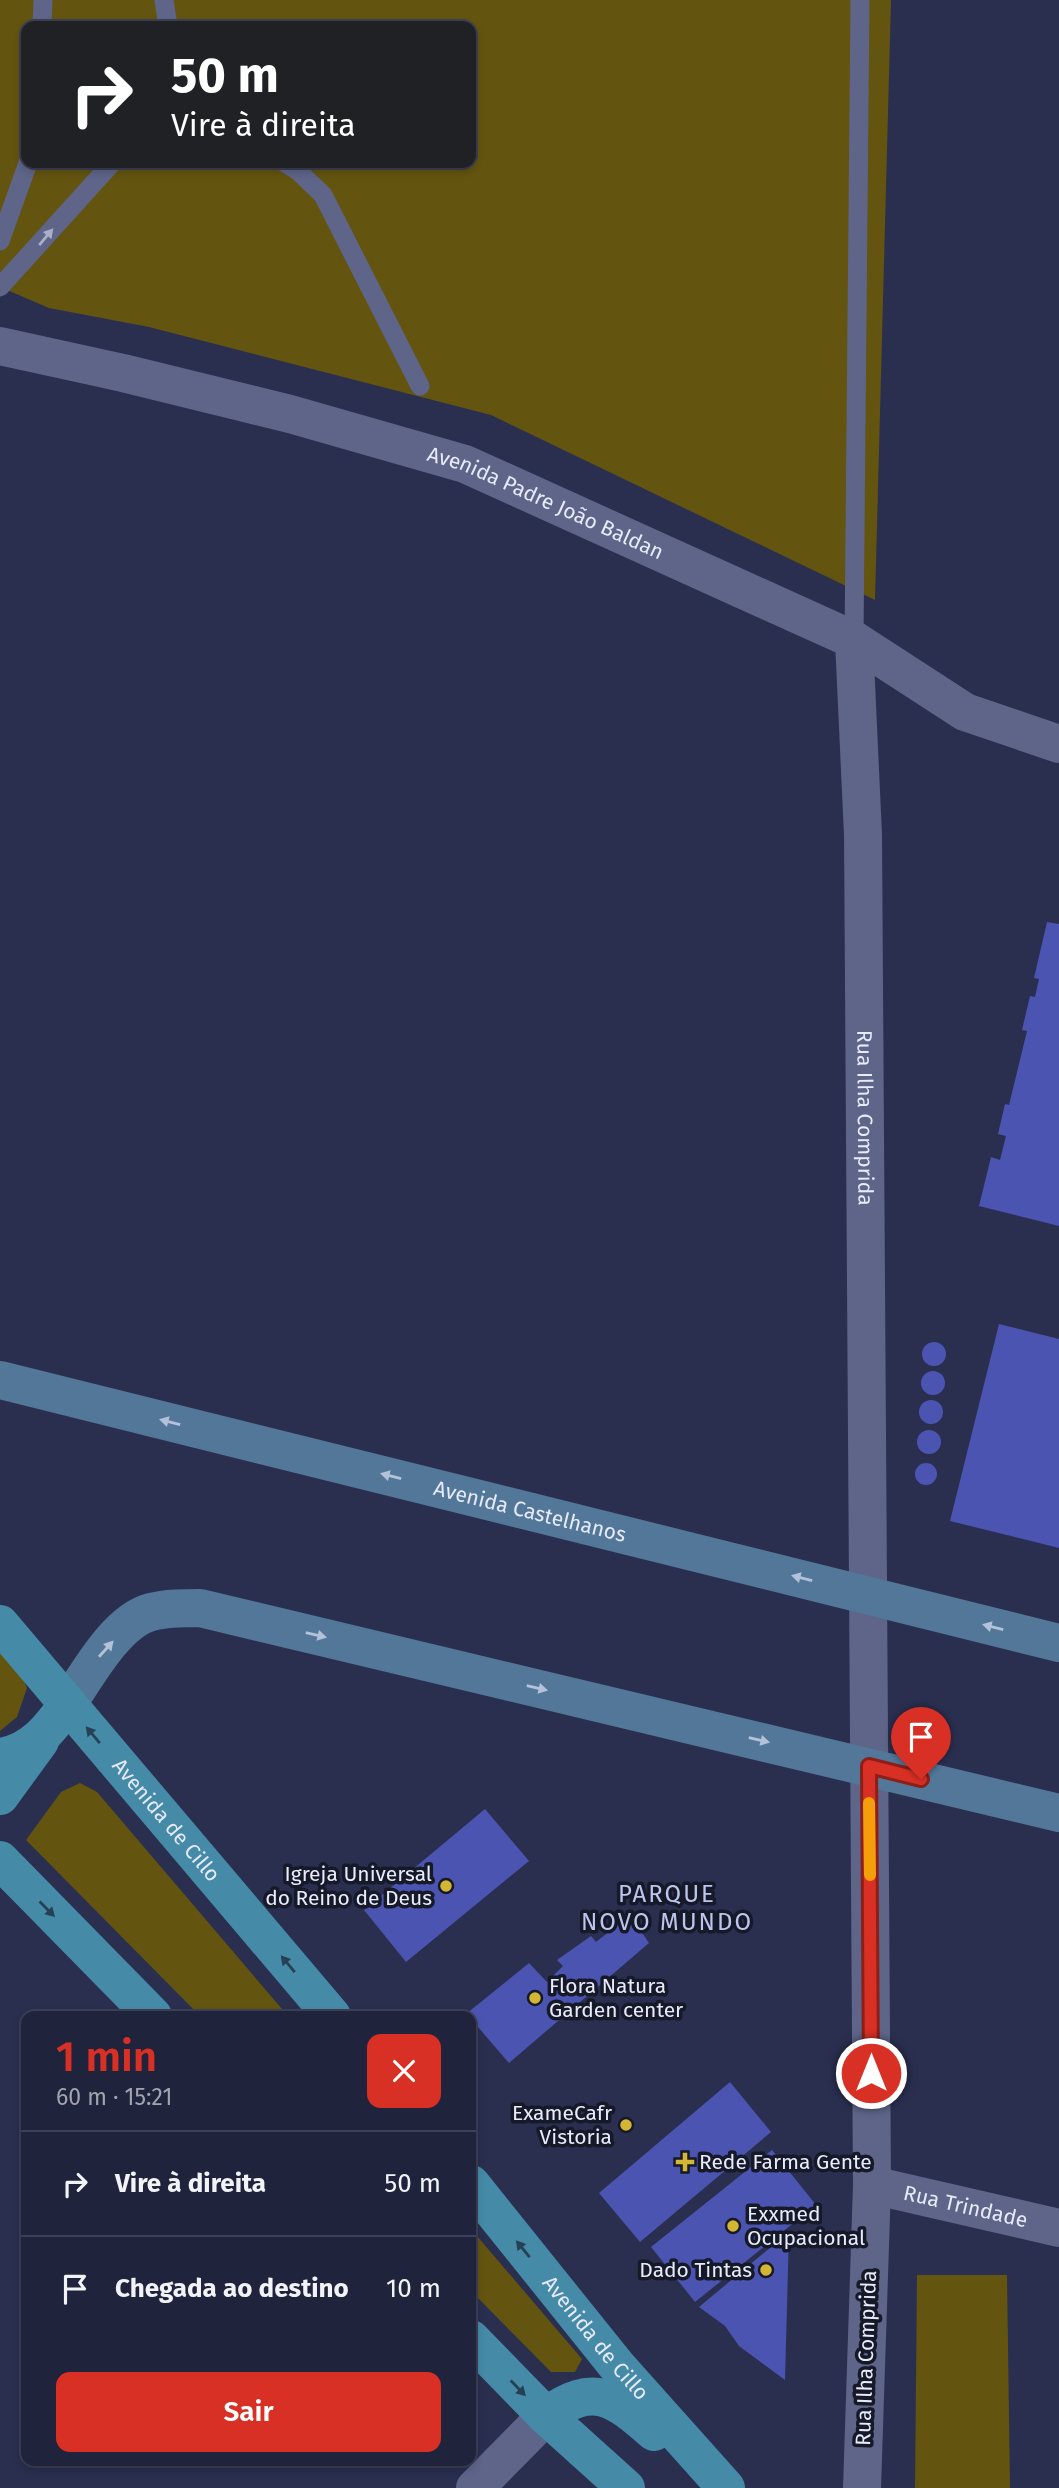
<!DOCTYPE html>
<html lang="pt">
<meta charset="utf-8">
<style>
:root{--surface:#20233c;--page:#2d2f47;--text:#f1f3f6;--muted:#a2a4af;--line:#3d4056;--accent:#d93025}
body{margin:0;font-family:"Fira Sans",sans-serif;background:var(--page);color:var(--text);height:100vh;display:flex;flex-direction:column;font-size:26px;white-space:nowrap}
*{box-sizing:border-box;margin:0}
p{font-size:23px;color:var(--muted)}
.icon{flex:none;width:38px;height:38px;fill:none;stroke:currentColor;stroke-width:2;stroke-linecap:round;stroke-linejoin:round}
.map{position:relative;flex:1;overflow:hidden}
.details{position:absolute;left:21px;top:2011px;width:455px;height:455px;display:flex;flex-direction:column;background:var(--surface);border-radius:14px;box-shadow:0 4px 10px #0003,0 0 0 2px var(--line)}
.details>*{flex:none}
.guide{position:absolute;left:21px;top:21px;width:455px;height:147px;border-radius:14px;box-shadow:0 4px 10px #0003,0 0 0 2px var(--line);background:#202124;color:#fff;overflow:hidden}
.pin{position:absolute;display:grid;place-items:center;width:60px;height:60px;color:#fff;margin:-72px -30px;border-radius:50% 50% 50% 0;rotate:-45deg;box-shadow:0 0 7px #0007}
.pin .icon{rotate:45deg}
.me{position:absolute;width:77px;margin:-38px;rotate:0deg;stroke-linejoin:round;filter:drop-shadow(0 0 5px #0008)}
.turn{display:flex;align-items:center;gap:24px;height:147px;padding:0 35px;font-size:32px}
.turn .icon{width:91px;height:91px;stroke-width:2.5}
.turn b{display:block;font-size:49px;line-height:60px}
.round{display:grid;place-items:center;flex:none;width:74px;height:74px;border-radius:14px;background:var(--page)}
.overview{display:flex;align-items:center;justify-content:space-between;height:119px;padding:0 35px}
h1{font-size:42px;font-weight:600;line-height:52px;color:var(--accent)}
.primary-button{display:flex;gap:14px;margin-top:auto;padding:14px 35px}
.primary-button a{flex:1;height:80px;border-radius:14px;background:var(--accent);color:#fff;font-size:28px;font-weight:600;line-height:80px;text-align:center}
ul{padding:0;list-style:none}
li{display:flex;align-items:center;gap:21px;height:105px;padding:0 35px;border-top:2px solid var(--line)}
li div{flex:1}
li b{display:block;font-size:26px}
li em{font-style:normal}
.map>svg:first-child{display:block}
.green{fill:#635410;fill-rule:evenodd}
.building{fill:#4b54b0}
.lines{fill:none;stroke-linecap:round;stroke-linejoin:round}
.service{stroke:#5e6589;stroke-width:19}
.minor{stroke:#5e6589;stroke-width:38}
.secondary{stroke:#527798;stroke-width:38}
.primary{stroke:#458aa6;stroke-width:38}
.oneway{fill:#a9afc8}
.oneway2{fill:#b3c2d9}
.oneway3{fill:#264154}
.route-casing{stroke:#8d1f18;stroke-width:18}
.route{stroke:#d93025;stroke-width:12}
.slow{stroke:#f59e0b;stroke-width:12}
.poi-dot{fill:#d4b635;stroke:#161928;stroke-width:2.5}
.labels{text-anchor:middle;stroke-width:7;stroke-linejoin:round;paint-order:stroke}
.street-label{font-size:21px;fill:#e7ebfc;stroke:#161928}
.poi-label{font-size:21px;fill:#e7ebfc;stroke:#161928;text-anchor:end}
.quarter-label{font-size:24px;letter-spacing:2px;fill:#bcc5ee;stroke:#161928}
</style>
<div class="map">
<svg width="1059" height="2488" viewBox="0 0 1059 2488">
<rect width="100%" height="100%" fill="#2a2f50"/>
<!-- green -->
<path class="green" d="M0,0H891L875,600L491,415L149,327L49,308L0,287ZM26,26H471V163H26Z
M0,1642L16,1660L27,1688L17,1717L0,1731Z
M80,1783L97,1792L288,2016H200L26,1840L61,1792Z
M471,2229L582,2359L575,2372H551L471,2291Z
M917,2275H1007L1010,2488H915Z"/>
<!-- building -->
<path class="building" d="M1047,922L1059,924V1226L979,1206L991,1157L1000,1160L1006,1136L998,1134L1005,1104L1009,1105L1027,1031L1022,1030L1030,996L1035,997L1039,979L1034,978Z
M999,1324L1059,1339V1548L950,1521Z
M922 1354a12 12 0 1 1 24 0a12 12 0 1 1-24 0Z
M921 1383a12 12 0 1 1 24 0a12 12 0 1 1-24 0Z
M919 1412a12 12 0 1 1 24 0a12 12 0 1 1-24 0Z
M917 1442a12 12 0 1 1 24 0a12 12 0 1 1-24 0Z
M915 1474a11 11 0 1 1 22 0a11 11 0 1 1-22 0Z
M485,1809L529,1861L406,1962L364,1910Z
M630,1915L649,1943L509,2063L471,2019V2016L466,2014L529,1963L547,1982L563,1966L557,1960L591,1936L596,1942Z
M730,2082L771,2132L640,2242L599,2193Z
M772,2150L816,2205L695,2302L651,2247Z
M789,2232L785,2380L739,2346L725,2326L699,2307Z"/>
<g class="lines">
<!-- service -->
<path class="service" d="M164,0L168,26
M42,26L43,0
M285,163L298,171L323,195L420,386
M0,241L28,163
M0,287L112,163
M854,640L860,0"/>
<!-- minor -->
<g class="minor">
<path id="s1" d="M0,346L123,373L290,414L465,464L854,640L965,712L1059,744"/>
<path id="s2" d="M854,640L863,835L872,2185L862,2488"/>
<path id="s3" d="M872,2185L1059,2228"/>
<path d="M475,2488L546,2416"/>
</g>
<!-- secondary -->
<g class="secondary">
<path id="s4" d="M0,1380L1059,1643"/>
<path d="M67,1705C86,1677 116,1621 151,1612C167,1608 184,1608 200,1608L1059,1813"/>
</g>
<!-- primary -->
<g class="primary">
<path id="s5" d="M0,1624L332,2016"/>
<path d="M0,1757C32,1752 49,1730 67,1705"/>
<path d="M0,1796L40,1741"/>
<path d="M0,1860L153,2016"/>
<path id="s6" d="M471,2184L617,2366L726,2488"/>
<path d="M471,2339L546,2416L626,2488"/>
<path d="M546,2416C594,2381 614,2397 654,2432"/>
</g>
</g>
<!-- one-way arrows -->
<defs><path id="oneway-solid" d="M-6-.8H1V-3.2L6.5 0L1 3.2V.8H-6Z" transform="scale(1.75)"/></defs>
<use class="oneway" href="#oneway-solid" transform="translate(46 237) rotate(-50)"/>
<g class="oneway2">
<use href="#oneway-solid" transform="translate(170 1422) rotate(-166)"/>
<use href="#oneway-solid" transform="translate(391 1476) rotate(-166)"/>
<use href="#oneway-solid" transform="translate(802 1578) rotate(-166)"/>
<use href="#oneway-solid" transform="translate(993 1627) rotate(-166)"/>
<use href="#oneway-solid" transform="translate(316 1635) rotate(13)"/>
<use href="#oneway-solid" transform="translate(106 1649) rotate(-48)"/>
<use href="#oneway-solid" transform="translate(537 1688) rotate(13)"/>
<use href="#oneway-solid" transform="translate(759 1740) rotate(13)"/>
</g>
<g class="oneway3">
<use href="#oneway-solid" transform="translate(93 1735) rotate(-130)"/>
<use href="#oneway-solid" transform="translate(47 1909) rotate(45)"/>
<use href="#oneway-solid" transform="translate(288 1964) rotate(-130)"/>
<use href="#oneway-solid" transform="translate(523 2249) rotate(-129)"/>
<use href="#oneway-solid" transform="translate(518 2388) rotate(46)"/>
</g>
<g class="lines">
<defs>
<path id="route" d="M871,2073L869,1766L921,1779"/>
</defs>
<!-- route casing -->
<use href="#route" class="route-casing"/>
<!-- route -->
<use href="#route" class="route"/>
<!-- slow -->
<path class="slow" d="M869,1803L870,1875"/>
</g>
<!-- markers -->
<g class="poi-dot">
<circle cx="446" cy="1886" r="7"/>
<circle cx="535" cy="1998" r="7"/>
<circle cx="626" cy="2125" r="7"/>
<path d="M681.5 2151.5h7v7h7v7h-7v7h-7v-7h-7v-7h7z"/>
<circle cx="733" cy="2226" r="7"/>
<circle cx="766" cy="2270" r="7"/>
</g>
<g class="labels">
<!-- street labels -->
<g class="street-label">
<text dy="7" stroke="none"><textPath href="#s1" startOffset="569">Avenida Padre João Baldan</textPath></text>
<text dy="7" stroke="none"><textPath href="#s2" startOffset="478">Rua Ilha Comprida</textPath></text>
<text dy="7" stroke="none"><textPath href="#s4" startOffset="546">Avenida Castelhanos</textPath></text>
<text dy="7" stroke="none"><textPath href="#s5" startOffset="257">Avenida de Cillo</textPath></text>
<text dy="7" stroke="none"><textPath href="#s3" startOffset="96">Rua Trindade</textPath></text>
<text dy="7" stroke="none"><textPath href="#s6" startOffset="198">Avenida de Cillo</textPath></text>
<text transform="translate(866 2358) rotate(-88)" y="7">Rua Ilha Comprida</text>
</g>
<!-- poi labels -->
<g class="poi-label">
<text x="432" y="1881">Igreja Universal<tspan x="432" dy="24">do Reino de Deus</tspan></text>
<text x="549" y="1993" text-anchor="start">Flora Natura<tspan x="549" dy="24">Garden center</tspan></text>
<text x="612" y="2120">ExameCafr<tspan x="612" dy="24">Vistoria</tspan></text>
<text x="699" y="2169" text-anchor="start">Rede Farma Gente</text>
<text x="747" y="2221" text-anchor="start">Exxmed<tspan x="747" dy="24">Ocupacional</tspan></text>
<text x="752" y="2277">Dado Tintas</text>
</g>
<!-- quarter labels -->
<g class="quarter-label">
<text x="667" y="1902">PARQUE<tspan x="667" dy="28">NOVO MUNDO</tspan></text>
</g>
</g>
</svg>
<div class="pin" style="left:921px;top:1779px;background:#d93025"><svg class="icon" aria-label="arrive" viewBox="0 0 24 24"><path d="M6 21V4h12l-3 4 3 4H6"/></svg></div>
<svg class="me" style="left:871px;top:2073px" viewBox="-20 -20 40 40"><circle r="17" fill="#d93025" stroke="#fff" stroke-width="3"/><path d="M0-11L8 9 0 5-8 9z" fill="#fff"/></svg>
<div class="guide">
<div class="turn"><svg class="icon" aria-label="right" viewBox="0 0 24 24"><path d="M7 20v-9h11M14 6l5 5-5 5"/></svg><div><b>50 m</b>Vire à direita</div></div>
</div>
<section class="details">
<div class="overview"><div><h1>1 min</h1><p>60 m · 15:21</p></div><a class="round" style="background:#d93025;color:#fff"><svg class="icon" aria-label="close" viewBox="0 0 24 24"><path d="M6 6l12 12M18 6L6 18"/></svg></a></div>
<ul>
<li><svg class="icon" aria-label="right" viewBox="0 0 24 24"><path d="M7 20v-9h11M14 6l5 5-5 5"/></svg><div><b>Vire à direita</b></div><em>50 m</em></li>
<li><svg class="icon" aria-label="arrive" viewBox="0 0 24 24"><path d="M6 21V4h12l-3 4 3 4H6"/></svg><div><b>Chegada ao destino</b></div><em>10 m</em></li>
</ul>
<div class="primary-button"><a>Sair</a></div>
</section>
</div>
